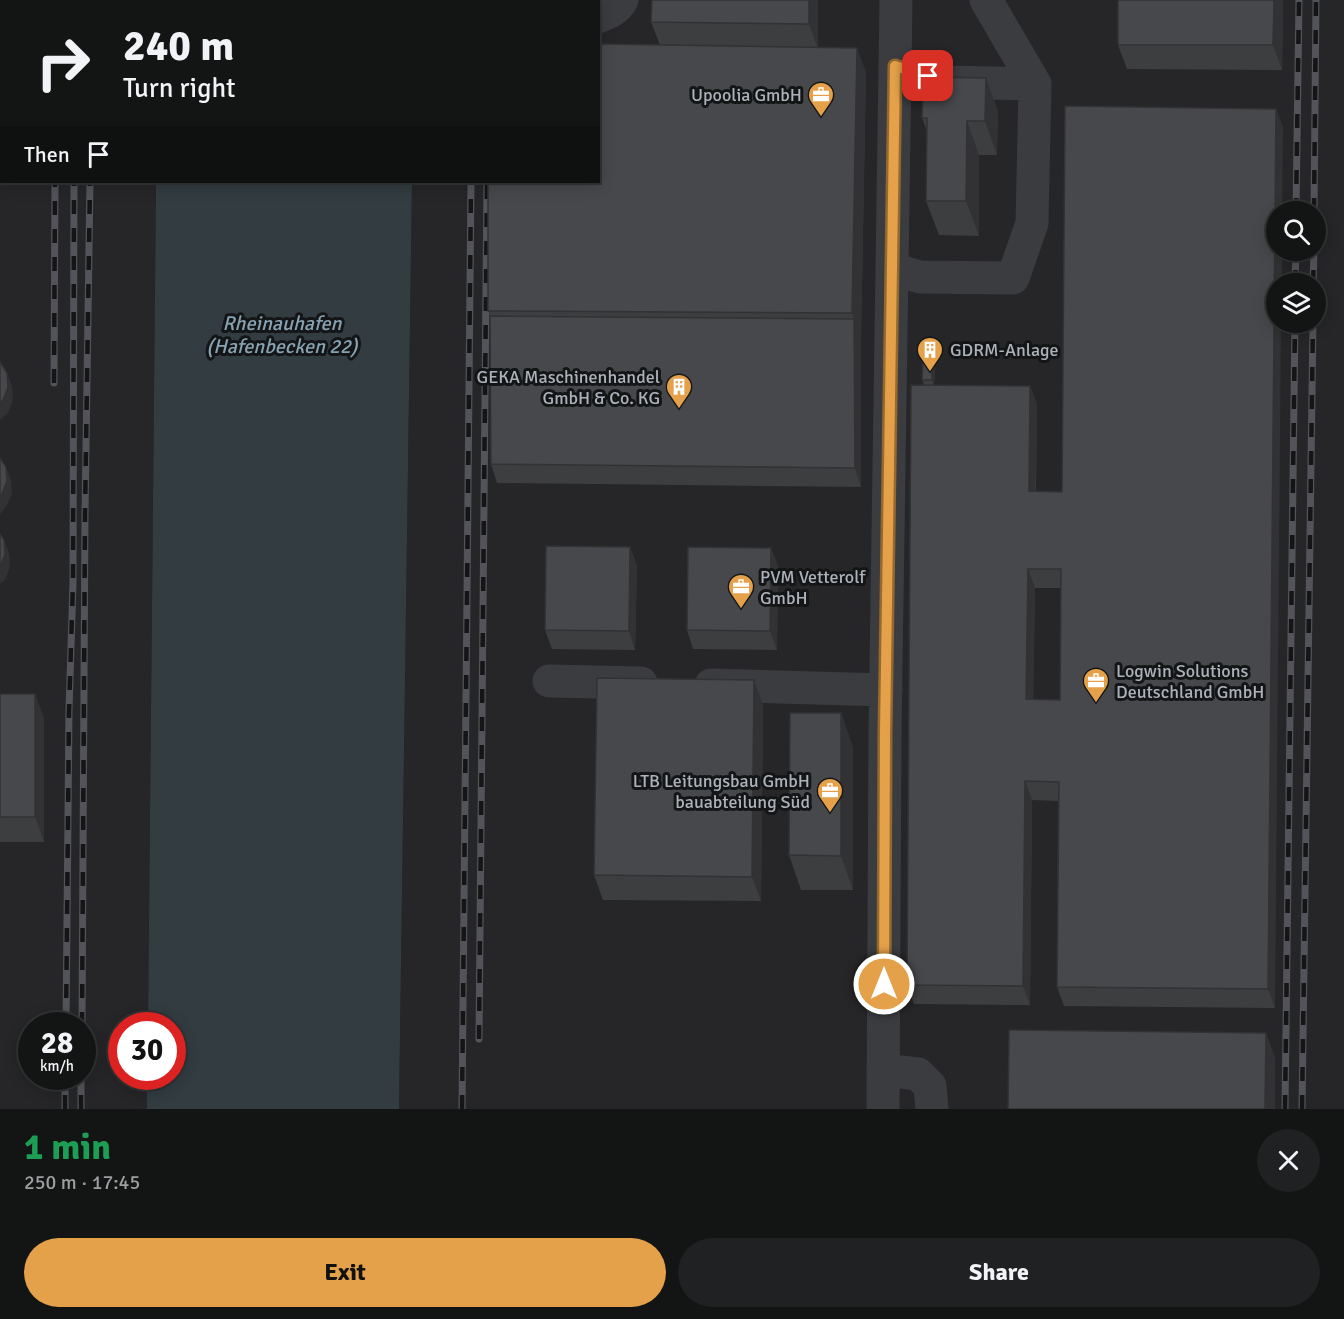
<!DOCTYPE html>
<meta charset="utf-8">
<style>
:root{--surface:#131414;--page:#202122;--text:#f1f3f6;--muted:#9d9ea0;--line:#323334;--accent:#e4a149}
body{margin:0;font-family:Signika,sans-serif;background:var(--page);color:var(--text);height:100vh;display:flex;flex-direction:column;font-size:22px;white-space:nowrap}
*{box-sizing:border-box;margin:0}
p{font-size:20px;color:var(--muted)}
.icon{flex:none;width:33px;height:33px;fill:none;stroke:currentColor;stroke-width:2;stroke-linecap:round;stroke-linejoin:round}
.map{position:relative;height:1109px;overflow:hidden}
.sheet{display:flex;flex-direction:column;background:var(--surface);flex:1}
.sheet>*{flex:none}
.banner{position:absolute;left:0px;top:0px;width:600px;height:183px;box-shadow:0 3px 15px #0003,0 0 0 2px var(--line);background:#131414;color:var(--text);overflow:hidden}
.fabs{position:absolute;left:1266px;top:201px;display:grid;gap:12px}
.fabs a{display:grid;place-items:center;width:60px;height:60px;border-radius:50%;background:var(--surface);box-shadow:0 3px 15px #0003,0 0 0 2px var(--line);font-size:30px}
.speed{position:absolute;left:18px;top:1012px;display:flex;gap:12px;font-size:30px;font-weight:700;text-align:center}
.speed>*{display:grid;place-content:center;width:78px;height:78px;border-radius:50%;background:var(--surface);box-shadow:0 3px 15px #0003,0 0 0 2px var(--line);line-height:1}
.speed small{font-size:15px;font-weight:400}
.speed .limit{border:9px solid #d22;background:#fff;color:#111}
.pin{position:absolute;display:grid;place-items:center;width:51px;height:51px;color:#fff;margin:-26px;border-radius:12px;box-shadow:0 3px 9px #0006}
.me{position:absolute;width:66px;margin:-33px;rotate:0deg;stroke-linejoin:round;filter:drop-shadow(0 0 4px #0008)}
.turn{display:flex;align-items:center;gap:21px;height:126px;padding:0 24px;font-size:27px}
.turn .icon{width:78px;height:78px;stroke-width:2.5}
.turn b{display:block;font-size:42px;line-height:51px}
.then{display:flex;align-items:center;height:57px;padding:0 24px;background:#0003;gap:12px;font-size:22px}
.round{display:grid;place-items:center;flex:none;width:63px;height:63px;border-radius:32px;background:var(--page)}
.headline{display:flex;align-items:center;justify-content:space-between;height:102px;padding:0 24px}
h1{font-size:36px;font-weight:700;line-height:45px;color:#1e9e55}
.cta{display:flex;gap:12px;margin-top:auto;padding:12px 24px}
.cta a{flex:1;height:69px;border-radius:36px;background:var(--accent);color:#111;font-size:24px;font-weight:700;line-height:69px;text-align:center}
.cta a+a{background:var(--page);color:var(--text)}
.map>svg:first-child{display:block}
.built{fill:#262628;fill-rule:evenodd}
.water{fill:#323c41}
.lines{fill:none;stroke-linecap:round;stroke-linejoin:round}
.minor{stroke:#3b3c40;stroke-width:33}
.rail-casing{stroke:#525459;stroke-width:7}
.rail{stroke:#141516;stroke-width:4.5;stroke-dasharray:14;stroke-linecap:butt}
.wall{fill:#3d3e40;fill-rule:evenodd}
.shaded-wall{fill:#323234}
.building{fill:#47484b;stroke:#323234;stroke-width:1.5;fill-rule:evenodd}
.route-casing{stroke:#94692f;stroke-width:15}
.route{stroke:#e4a149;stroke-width:10}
.labels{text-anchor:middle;stroke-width:6;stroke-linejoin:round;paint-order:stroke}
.poi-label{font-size:18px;fill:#adb2ba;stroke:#141516;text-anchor:end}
.water-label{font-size:20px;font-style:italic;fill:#87a2b2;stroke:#141516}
</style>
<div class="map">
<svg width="1344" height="1109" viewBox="0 0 1344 1109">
<rect width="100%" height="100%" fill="#191a1b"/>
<!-- built -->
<path class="built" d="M0,0L157,2H2V182H156L148,1026H122V1077H147V1109H0ZM32,1026H82V1077H32Z
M414,0H1344V1109H399L412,182H598V2ZM1276,212H1316V250H1276ZM1276,284H1316V322H1276Z"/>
<!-- water -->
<path class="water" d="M157,0H414L157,2Z
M156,182H412L399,1109H147V1077H172V1026H148Z"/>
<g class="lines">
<!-- minor -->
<path class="minor" d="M555,0V2
M986,0L1035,84
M598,17C609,13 616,10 622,0
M0,138L2,137
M892,269L920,277L1013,278L1032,223L1035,84L944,82L895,66
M549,681L641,683
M711,685L886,690
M883,1070L918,1074L930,1086L932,1109
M883,1109L885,733L896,0"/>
<defs>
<path id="rail" d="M487,0L488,2
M473,2V0
M1296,212L1299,0
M1314,212L1316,0
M1295,284L1296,250
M1313,284L1314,250
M54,383L55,182
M66,1026L69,711L73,583L74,182
M82,1026L85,514L90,182
M479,1039L487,182
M65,1109V1077
M81,1109V1077
M462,1109L471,182
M1285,1109L1295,322
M1302,1109L1313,322"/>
</defs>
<!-- rail casing -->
<use href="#rail" class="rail-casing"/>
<!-- rail -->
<use href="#rail" class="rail"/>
</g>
<!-- wall -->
<path class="wall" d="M0,0H207V2H2V109H0Z
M652,0H818V47L866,72L861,338V487L497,483L491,464L490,316L488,311L660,45L651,22Z
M1283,0L1282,70L1127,69L1118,45Z
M986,78L998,112L997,155H979V236L939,235L926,201L927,131L922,118Z
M1276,109L1283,128L1276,250H1282V284H1276L1275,1008L1064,1006L1057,987L1058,801L1032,800L1030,1005L914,1004L907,985L924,385L922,380L935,368L934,385L1030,386L1037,405L1036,491L1062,492ZM1035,588H1061L1060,700L1033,699Z
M630,547L637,566L635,650L552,649L545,630Z
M771,548L778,566L777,650L693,649L687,630Z
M0,694H35L44,719V842H0Z
M763,705L761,901L603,900L594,875Z
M841,713L853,748V890H801L789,855Z"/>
<!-- shaded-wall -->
<path class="shaded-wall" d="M197,0H207V2H197Z
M809,0H818V49L809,24Z
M1274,0H1283L1282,70L1273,45Z
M857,48L866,72L861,338V487L855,468L854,319L852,313Z
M986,78L998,112L997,155L985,121Z
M1276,109L1283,128L1282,212H1276V250H1282V284H1276V322H1281L1275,1008L1268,989Z
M967,121L979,155V236L966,201Z
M932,361L935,368L934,386L932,380Z
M7,373L12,386L13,400L8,413L0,420V403Z
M1030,386L1037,405L1035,510L1029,491Z
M6,467L11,480L12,494L6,507L0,514V496Z
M4,540L9,553L10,567L5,580L0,584V567Z
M630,547L637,566L635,650L629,631Z
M771,548L778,566L777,650L770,631Z
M1028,569L1035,588L1033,718L1026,699Z
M754,680L763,705L761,901L752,877Z
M35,694L44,719V842L35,817Z
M841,713L853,748V890L841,856Z
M1025,781L1032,800L1030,1005L1023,986Z
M1266,1033L1275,1057V1109H1265Z"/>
<!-- building -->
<path class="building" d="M0,0H197V2H2V85H0Z
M652,0H809V24L651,22Z
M1118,0H1274L1273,45H1118Z
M598,44L857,48L852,313L488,311V182H598Z
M923,77L986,78L985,121H967L966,201H926L927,118H922Z
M1065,106L1276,109L1268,989L1057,987L1059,782L1025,781L1023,986L907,985L911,385L1030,386L1029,491L1062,492ZM1028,569H1061L1060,700L1026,699Z
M490,316L854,319L855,468L491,464Z
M923,361H932V380H922Z
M0,362L7,373L8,387L3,400L0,403Z
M0,458L6,467L7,481L2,494L0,496Z
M0,534L4,540L5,554L0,567Z
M546,546L630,547L629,631L545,630Z
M688,547L771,548L770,631L687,630Z
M597,678L754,680L752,877L594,875Z
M0,694H35V817H0Z
M790,713H841V856L789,855Z
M1009,1030L1266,1033L1265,1109H1008Z"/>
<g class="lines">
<defs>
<path id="route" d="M884,984L885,733L895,66L928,76"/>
</defs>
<!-- route casing -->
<use href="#route" class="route-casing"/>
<!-- route -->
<use href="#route" class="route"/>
</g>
<!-- icons -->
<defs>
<symbol id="office-pin" viewBox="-11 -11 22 30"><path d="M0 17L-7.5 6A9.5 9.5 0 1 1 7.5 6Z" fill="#e4a149" stroke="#141516"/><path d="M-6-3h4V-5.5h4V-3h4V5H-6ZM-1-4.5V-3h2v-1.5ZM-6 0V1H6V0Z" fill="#fff"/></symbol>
<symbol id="building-pin" viewBox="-11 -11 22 30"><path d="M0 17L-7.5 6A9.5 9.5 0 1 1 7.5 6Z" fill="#e4a149" stroke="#141516"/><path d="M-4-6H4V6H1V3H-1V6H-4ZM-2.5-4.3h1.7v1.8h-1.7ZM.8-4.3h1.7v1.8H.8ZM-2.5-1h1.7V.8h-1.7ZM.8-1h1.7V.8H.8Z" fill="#fff"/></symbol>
</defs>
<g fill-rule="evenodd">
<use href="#office-pin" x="806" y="80" width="30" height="40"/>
<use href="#building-pin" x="915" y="335" width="30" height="40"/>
<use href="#building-pin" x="664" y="372" width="30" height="40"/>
<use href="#office-pin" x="726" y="572" width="30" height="40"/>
<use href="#office-pin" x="1081" y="666" width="30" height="40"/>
<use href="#office-pin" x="815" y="776" width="30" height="40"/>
</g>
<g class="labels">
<!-- poi labels -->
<g class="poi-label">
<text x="802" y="101">Upoolia GmbH</text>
<text x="950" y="356" text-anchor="start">GDRM-Anlage</text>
<text x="660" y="383">GEKA Maschinenhandel<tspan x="660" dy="21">GmbH &amp; Co. KG</tspan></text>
<text x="760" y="583" text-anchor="start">PVM Vetterolf<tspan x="760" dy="21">GmbH</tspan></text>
<text x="1116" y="677" text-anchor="start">Logwin Solutions<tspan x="1116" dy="21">Deutschland GmbH</tspan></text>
<text x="810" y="787">LTB Leitungsbau GmbH<tspan x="810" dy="21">bauabteilung Süd</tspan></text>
</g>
<!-- water labels -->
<g class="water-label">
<text x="282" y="330">Rheinauhafen<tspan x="282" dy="23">(Hafenbecken 22)</tspan></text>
</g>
</g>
</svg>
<div class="fabs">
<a><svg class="icon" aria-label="search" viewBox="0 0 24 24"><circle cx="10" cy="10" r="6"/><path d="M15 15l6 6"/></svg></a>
<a><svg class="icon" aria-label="layers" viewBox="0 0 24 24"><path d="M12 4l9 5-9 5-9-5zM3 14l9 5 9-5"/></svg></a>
</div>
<div class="speed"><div>28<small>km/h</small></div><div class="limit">30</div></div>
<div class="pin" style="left:928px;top:76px;background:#d93025"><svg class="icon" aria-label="arrive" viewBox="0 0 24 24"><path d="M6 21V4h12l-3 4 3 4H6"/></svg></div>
<svg class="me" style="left:884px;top:984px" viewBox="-20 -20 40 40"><circle r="17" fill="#e4a149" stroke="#fff" stroke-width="3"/><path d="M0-11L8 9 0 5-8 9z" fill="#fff"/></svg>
<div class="banner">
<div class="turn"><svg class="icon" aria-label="right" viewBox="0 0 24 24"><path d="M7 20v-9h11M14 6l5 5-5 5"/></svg><div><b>240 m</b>Turn right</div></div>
<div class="then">Then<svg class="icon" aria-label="arrive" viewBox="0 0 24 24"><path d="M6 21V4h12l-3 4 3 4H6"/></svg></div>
</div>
</div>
<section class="sheet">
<div class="headline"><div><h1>1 min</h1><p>250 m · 17:45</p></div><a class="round"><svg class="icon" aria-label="close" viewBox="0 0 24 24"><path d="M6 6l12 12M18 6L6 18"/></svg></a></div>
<div class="cta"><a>Exit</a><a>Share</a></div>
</section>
